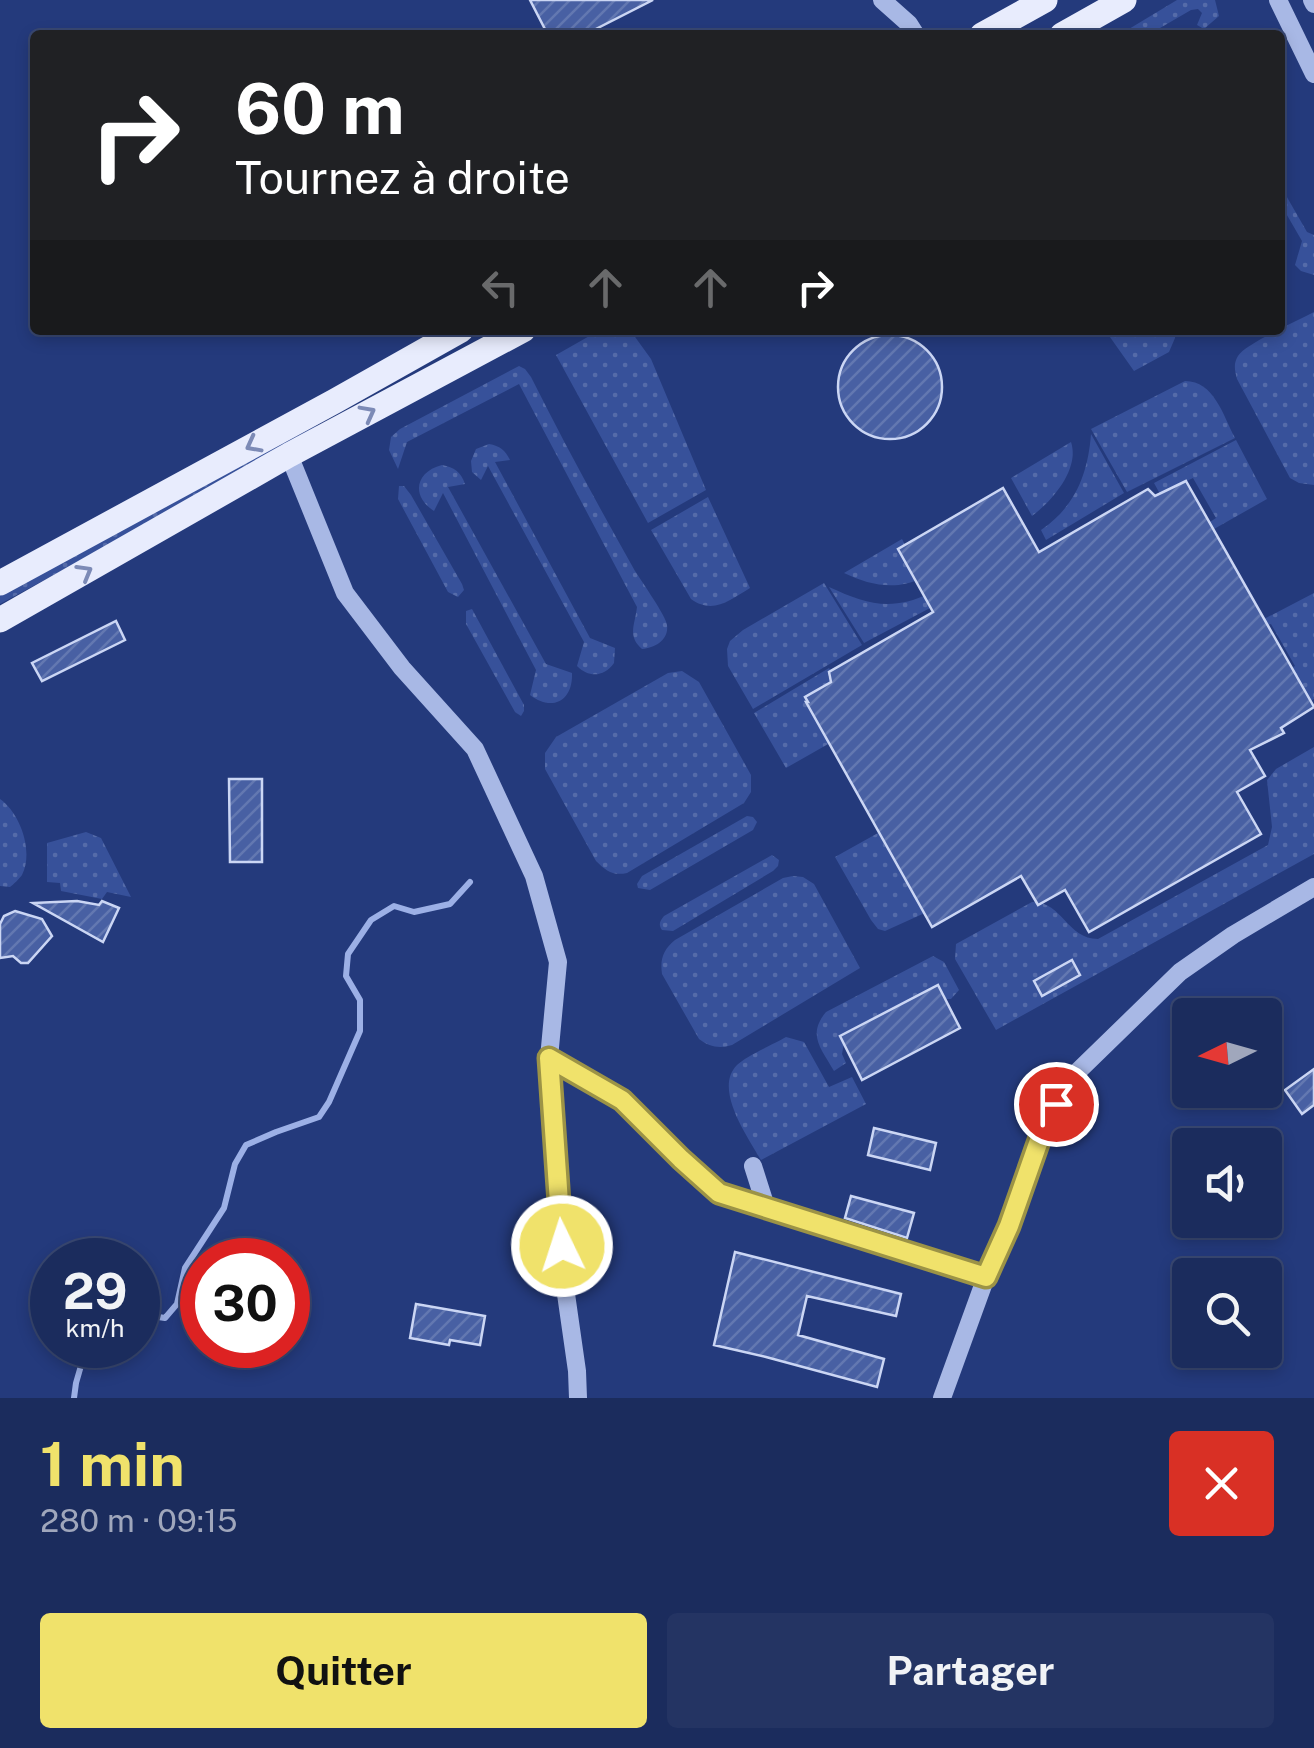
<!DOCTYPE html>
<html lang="fr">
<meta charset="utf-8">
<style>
:root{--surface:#1b2c5d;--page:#243463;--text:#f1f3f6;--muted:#a0a7bc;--line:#394872;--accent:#f0e26b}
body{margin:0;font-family:"Public Sans",sans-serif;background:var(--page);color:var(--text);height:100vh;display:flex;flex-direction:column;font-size:38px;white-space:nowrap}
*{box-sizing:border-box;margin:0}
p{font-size:32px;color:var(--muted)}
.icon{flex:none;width:55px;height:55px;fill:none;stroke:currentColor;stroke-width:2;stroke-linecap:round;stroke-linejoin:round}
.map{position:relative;height:1398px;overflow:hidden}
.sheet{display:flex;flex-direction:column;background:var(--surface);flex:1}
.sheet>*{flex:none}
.banner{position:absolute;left:30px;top:30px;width:1255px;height:305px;border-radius:10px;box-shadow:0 5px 15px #0003,0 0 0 2px var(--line);background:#202124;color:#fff;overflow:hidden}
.needle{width:65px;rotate:265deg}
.fabs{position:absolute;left:1172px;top:998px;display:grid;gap:20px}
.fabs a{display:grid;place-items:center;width:110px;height:110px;border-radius:10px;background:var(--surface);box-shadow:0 5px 15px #0003,0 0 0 2px var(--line);font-size:50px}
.speed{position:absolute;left:30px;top:1238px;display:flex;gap:20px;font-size:50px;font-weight:700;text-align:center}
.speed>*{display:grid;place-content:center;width:130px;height:130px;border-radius:50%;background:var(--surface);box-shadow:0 5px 15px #0003,0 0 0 2px var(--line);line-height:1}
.speed small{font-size:25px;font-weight:400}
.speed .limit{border:15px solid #d22;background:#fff;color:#111}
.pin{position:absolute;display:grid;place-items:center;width:85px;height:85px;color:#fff;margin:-42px;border:5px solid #fff;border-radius:50%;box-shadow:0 2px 10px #0007}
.me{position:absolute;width:110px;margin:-55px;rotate:356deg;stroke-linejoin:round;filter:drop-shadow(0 0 8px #0008)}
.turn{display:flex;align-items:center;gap:35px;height:210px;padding:0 40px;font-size:45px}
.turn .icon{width:130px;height:130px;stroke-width:2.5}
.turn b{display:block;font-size:70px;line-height:85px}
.lanes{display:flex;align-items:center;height:95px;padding:0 40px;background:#0003;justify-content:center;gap:50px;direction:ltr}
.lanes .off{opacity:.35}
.round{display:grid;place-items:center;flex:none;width:105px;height:105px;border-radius:10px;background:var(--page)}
.overview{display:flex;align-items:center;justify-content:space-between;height:170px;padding:0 40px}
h1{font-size:60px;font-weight:700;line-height:75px;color:var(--accent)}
.button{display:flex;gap:20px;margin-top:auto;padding:20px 40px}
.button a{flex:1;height:115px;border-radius:10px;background:var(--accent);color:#111;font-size:40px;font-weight:700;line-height:115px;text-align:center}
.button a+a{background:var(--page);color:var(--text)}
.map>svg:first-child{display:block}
.green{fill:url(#green-dots)}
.water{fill:url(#water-ripples);stroke:#9cb0e6;stroke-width:2.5;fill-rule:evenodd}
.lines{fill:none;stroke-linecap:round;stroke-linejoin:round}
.stream{stroke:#9cb0e6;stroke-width:6}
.building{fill:url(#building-hatch);stroke:#cbd6f4;stroke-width:2.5}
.minor{stroke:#a8b8e5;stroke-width:18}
.major{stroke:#e8ecfd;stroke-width:25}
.oneway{stroke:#7c8ab6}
.route-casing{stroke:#9c9346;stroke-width:25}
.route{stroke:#f0e26b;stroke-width:18}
</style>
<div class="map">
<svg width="1314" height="1398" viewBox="0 0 1314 1398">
<defs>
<pattern id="green-dots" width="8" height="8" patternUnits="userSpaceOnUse" patternTransform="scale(2.5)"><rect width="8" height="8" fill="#37519a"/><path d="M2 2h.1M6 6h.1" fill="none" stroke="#556ba9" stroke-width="1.8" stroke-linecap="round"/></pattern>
<pattern id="water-ripples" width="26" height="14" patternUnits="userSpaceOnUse" patternTransform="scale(2.5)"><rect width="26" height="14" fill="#3d4e7f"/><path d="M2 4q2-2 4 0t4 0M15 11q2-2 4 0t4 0" fill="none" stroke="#5a6992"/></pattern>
<pattern id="building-hatch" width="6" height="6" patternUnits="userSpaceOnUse" patternTransform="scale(2.5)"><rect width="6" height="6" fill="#4860a3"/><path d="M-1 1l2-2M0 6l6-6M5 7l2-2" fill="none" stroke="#6378b1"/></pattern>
</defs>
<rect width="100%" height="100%" fill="#243a7c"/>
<!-- green -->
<path class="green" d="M1177,0H1215L1219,16L1204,29L1197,25L1202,13L1198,9L1191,10L1148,35H1119Z
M1280,185L1307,232L1314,235V275L1301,271L1295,265L1302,241L1280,203Z
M1314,312V485L1299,483L1290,478L1237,379C1235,371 1233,364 1238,356C1245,344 1299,320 1314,312Z
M600,330H630L651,359L706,490L648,523L556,355Z
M1105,330H1174L1175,338L1169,352L1134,371Z
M519,366L525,369L531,377C564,443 599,507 635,571C642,582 666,616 667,625C669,640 655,648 642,649C627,636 635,625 637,607L519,384L407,442L398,469L389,450L391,437L400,429Z
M1185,381C1214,381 1223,415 1235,438L1127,492L1091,429Z
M316,426L314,434L0,604V593Z
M1091,434L1124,493L1046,540L1041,530C1075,507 1088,474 1091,434Z
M1236,440L1267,499L1214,529L1210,522L1216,518L1193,478L1160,494L1154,483Z
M1071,442C1080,469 1052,501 1032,516L1011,478Z
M489,444C500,446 505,450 510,460L495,462L590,638L615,648L614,663C604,677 589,678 577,666L584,642L488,466L481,480L472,472L471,461L476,449Z
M442,465C454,467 461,472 465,484L448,487L546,664L572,673C573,701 552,712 530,695L536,670L443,493L434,511C411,496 415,472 442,465Z
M399,486H404L411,495L462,584L464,590L458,597L448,592L398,499Z
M708,497L750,588C730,600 713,615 691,599L651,530Z
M902,539L922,578C896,591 869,585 844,573Z
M824,583L862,645L753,709L728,666L727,649L730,641L743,630Z
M829,587C866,604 891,612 930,593L935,600L928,604L930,608L864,643Z
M1314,593V699L1281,717L1287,671L1295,666L1271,624L1267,625L1264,619Z
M472,609L524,705V711L521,716L515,712L466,624V611Z
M829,668L832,673L828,676L831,682L805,697L830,743L786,768L754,713Z
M682,671L699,682L751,775V792L744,803L627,873C613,876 606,871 596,861L545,769V753L556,737L668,673Z
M1314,747V854L996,1030L955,959L956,944L1032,902C1062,901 1067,939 1098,939L1268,845L1272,827L1267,780L1276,769Z
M0,799C20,813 34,851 22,875C20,878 13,885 10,887L0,886Z
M747,816L753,817L757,822L753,830L650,890L638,888L637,884L642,876Z
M86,832L101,838L131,897L107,892L102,899L61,891L60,883L47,882V843Z
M878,833L906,883L936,868L938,907L885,931L878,929L871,920L835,857Z
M772,855L779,860L778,866L773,871L673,931L662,930C658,924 660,921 664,916Z
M793,876L803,877L814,884L860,968L732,1045C720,1049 709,1047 699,1039L662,974C660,959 663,950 675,940L783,878Z
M933,956L944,962L959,990L951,999H946L937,986L845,1037L842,1054L846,1063L834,1071C821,1048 807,1035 826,1012Z
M786,1037L804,1042L829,1087L852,1077L866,1104L761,1160C748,1137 713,1089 737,1065C746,1056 774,1044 786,1037Z"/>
<!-- water -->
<path class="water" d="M887,344C915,349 942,371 930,403C925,415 915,425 903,429C847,446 817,362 887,344ZM885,359L890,362L904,363L918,379V399L904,415L885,419L867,409L859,390L867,370L873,368Z
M866 390a23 23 0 1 1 46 0a23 23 0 1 1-46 0Z"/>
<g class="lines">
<!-- stream -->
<path class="stream" d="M138,1314L165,1318L177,1304L185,1268L224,1208L235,1164L246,1145L276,1132L319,1117L329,1102L360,1031V1000L346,976L348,954L371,920L394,906L414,912L450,904L470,882
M74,1398L76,1383L87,1345"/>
</g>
<!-- building -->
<path class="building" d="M530,0H653L584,35H548Z
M838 387a52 52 0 1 1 104 0a52 52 0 1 1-104 0Z
M1186,481L1314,707L1281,728L1284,733L1250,750L1265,776L1237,792L1261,834L1089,932L1065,890L1038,905L1021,876L932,927L806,702H808L805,697L831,682L829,672L933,612L898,549L1003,488L1039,552L1148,489L1155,496Z
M116,621L125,640L42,681L32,663Z
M229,779H262V862H230Z
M77,901L99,905L102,901L119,908L103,942L33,903Z
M15,911L42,919L52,936L28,963H21L13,956L0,958V924L4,916Z
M1072,960L1080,975L1042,996L1034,981Z
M938,985L960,1028L862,1080L840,1036Z
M1314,1069V1105L1302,1114L1285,1090Z
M874,1128L936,1143L930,1170L868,1155Z
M851,1196L914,1213L907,1238L845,1218Z
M735,1252L901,1294L896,1316L807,1296L798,1335L884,1359L877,1387L766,1357L714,1345Z
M416,1304L485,1316L480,1345L450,1340L449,1345L410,1338Z"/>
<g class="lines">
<!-- minor -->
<path class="minor" d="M882,0L909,24L916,35
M1278,0L1314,74
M1312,0L1314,4
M289,455L345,593L402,668L475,749L534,876L558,962L549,1058L564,1280L577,1371L578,1398
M549,1058L622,1100L681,1159L719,1193L767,1210
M753,1166L767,1210L835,1228L986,1277
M942,1398L986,1277L1009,1226L1042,1133L1069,1080L1180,972L1233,935L1314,887"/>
<!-- major -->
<path class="major" d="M982,35L1045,0
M1062,35L1124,0
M0,583L335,401L461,330
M0,620L289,455L523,330"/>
</g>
<!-- one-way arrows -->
<defs><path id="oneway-chevron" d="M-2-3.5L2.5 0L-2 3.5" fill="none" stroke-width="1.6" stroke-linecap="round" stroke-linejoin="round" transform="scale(2.5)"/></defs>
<g class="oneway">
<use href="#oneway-chevron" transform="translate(368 413) rotate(-28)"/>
<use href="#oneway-chevron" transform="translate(253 445) rotate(152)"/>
<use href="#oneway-chevron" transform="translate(85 572) rotate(-30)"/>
</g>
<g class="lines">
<defs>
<path id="route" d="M562,1246L549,1058L622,1100L681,1159L719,1193L986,1277L1009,1226L1042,1132L1056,1104"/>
</defs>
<!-- route casing -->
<use href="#route" class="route-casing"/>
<!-- route -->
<use href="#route" class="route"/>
</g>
</svg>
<div class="fabs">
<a><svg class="needle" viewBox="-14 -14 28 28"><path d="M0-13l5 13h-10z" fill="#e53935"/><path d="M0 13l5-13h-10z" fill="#a0a7bc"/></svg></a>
<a><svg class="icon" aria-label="sound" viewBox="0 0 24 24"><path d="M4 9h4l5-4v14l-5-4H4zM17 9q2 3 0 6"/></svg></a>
<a><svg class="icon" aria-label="search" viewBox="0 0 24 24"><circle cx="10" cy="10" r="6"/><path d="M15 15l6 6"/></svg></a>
</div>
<div class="speed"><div>29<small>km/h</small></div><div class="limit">30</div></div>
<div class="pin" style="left:1056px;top:1104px;background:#d93025"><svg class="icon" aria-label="arrive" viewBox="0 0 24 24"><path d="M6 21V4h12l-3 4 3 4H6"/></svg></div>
<svg class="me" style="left:562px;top:1246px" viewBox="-20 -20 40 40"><circle r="17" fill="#f0e26b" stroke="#fff" stroke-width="3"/><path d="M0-11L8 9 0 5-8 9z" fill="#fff"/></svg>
<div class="banner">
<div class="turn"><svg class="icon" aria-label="right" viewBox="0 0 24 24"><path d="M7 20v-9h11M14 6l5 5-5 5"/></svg><div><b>60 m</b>Tournez à droite</div></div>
<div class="lanes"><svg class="icon off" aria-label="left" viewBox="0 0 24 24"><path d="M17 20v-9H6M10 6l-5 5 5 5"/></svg><svg class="icon off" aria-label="ahead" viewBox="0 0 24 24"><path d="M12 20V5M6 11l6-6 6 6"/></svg><svg class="icon off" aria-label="ahead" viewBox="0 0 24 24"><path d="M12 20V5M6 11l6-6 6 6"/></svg><svg class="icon" aria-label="right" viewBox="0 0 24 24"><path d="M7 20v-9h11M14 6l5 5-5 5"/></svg></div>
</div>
</div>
<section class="sheet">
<div class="overview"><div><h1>1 min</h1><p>280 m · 09:15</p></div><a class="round" style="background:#d93025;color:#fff"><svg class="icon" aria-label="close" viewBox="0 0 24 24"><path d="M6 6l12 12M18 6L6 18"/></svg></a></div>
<div class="button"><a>Quitter</a><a>Partager</a></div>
</section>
